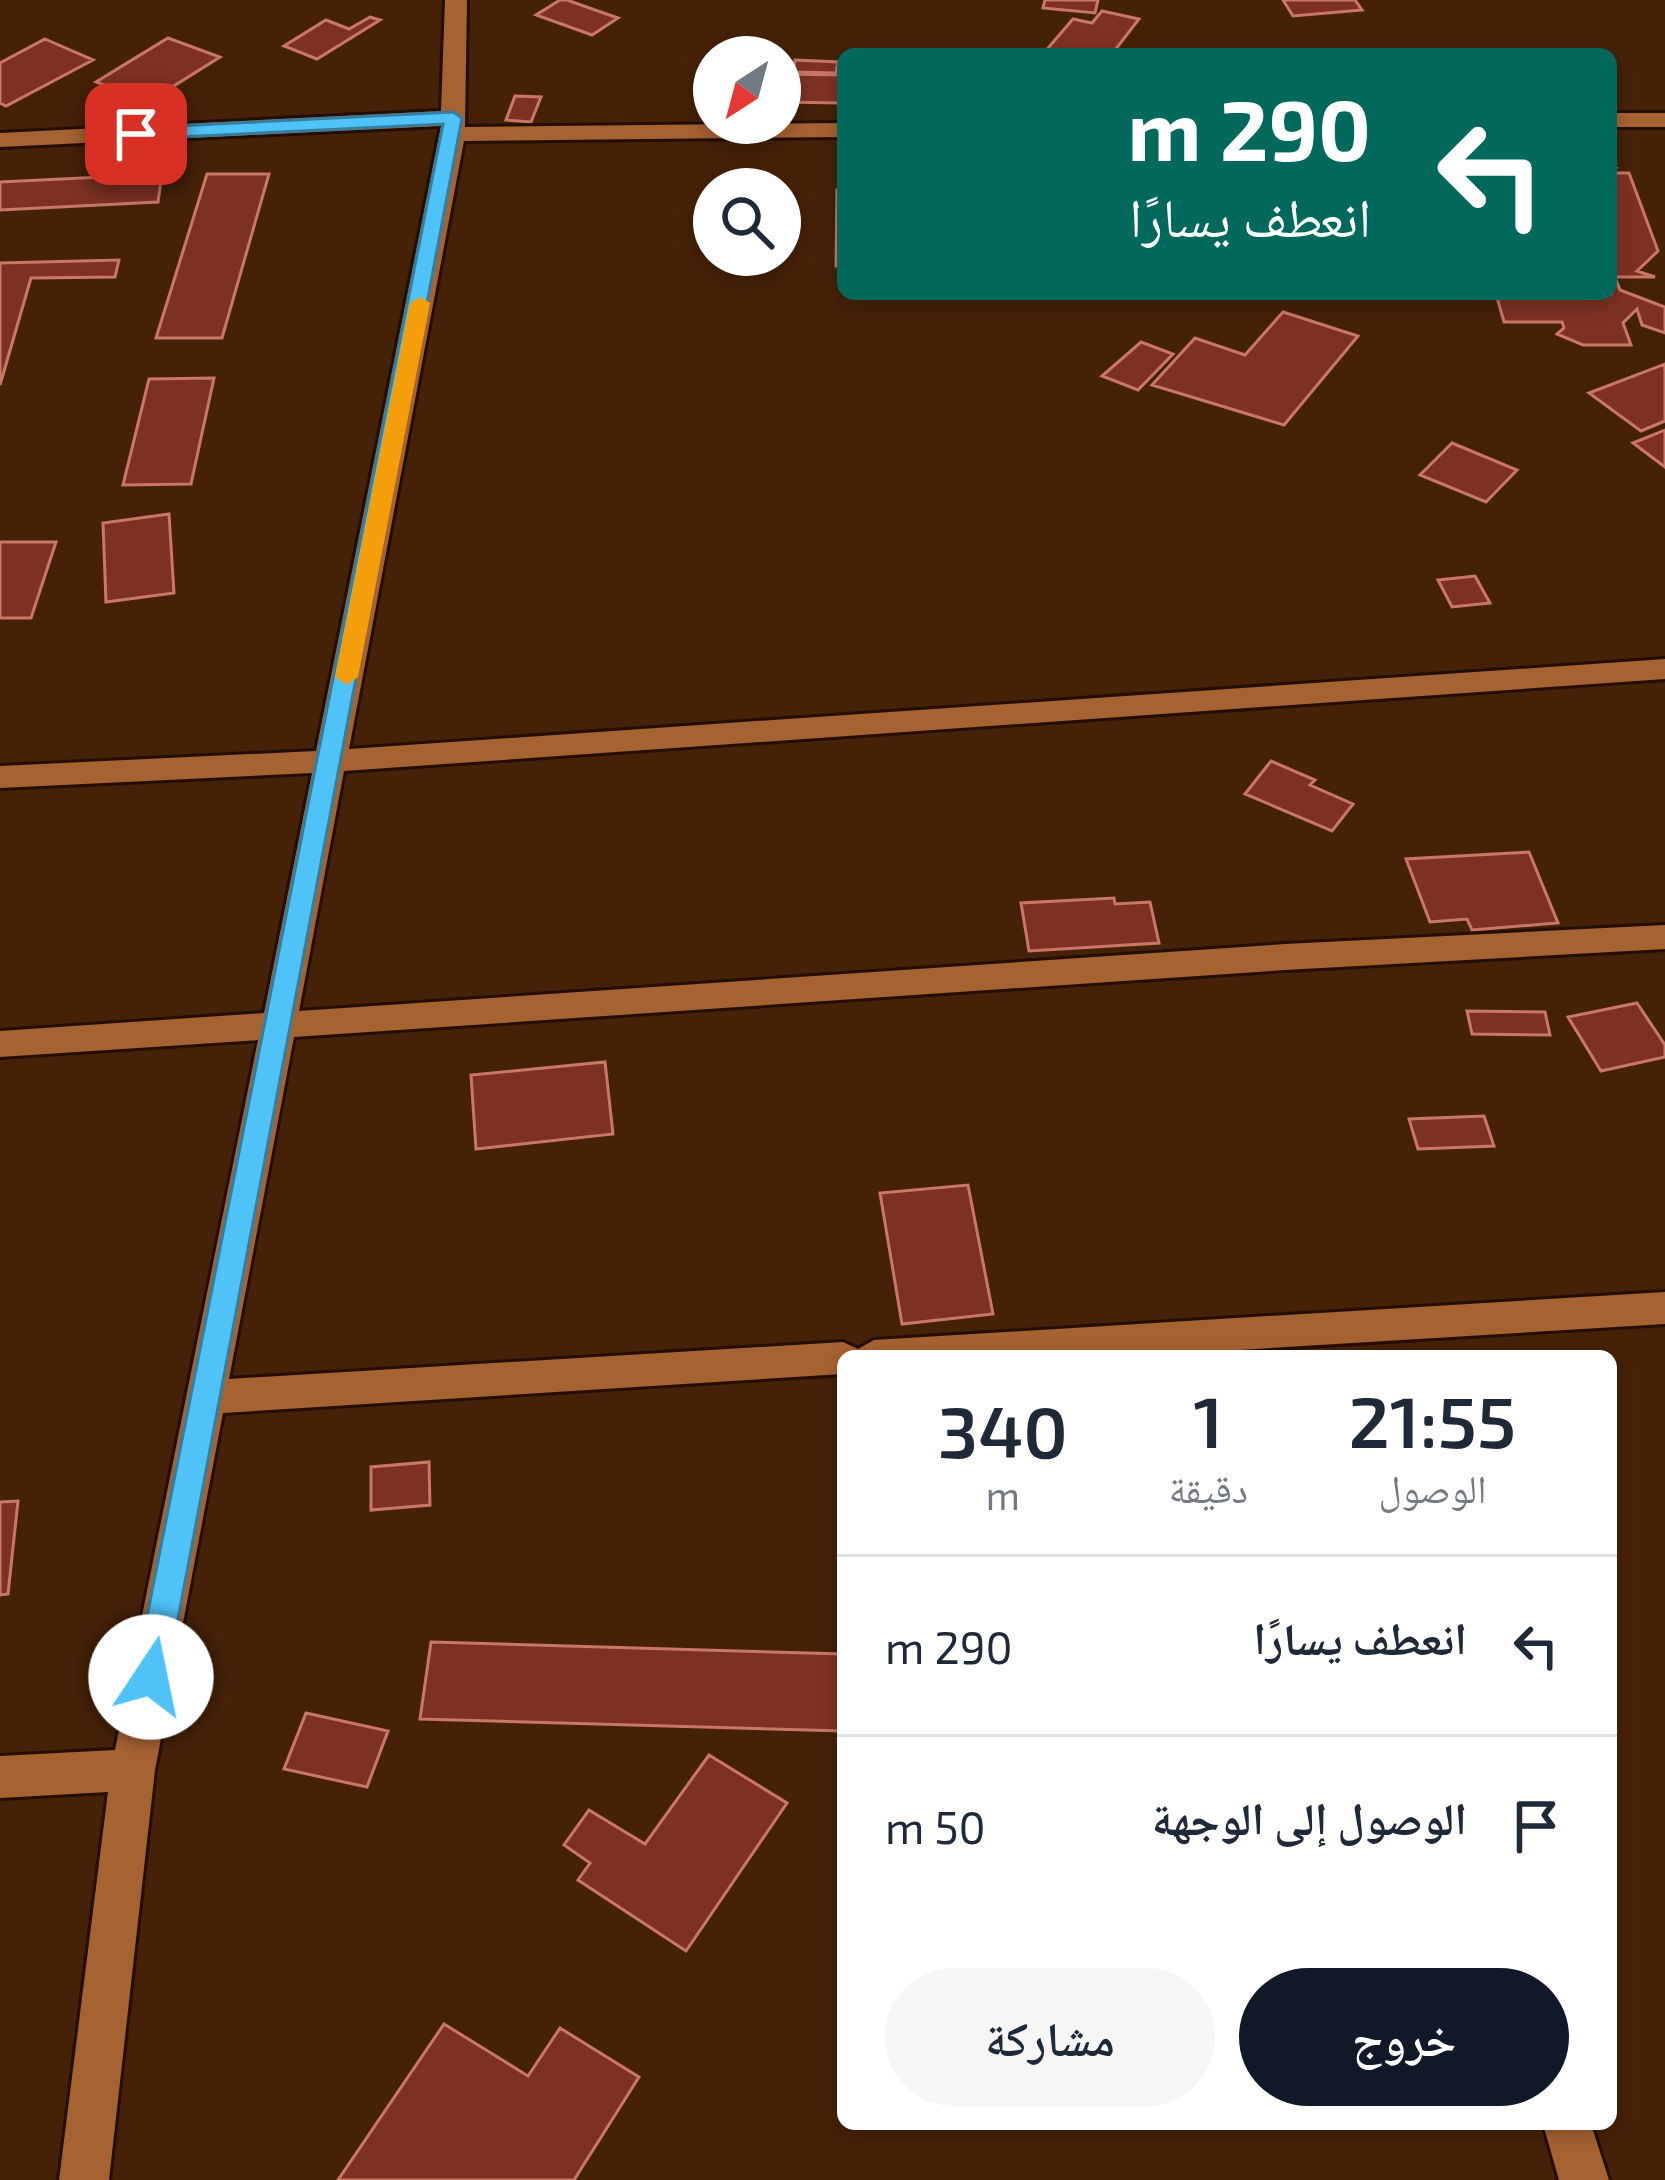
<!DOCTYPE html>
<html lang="ar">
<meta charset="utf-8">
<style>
:root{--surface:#fff;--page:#f6f6f7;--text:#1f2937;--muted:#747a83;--line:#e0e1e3;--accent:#111827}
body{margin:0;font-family:"Exo 2","Noto Naskh Arabic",sans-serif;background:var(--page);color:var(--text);direction:rtl;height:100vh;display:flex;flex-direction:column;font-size:45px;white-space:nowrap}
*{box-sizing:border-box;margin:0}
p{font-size:39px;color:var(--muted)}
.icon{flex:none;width:66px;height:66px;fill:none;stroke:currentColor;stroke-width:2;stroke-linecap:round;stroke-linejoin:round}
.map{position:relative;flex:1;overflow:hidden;direction:ltr}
.panel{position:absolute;left:837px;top:1350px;width:780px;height:780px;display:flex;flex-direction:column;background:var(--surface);border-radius:18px;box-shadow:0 6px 18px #0003;direction:rtl}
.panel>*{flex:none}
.hud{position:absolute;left:837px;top:48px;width:780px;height:252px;border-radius:18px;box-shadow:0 6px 18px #0003;direction:rtl;background:#00695c;color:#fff;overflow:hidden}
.needle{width:78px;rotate:216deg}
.tools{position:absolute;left:693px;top:36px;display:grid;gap:24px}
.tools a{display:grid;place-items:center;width:108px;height:108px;border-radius:50%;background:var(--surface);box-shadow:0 6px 18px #0003;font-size:60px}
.pin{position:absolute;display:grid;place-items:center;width:102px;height:102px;color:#fff;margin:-51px;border-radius:24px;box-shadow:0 6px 18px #0006}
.me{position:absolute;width:132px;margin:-66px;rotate:11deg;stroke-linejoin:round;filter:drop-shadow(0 0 9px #0008)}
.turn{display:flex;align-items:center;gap:42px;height:252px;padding:0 48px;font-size:54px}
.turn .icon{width:156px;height:156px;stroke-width:2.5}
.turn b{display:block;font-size:84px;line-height:102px}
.eta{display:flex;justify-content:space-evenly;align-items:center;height:204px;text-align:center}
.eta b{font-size:72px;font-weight:600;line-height:84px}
.cta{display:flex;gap:24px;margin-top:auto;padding:24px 48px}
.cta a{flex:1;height:138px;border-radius:72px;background:var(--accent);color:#fff;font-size:48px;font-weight:600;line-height:138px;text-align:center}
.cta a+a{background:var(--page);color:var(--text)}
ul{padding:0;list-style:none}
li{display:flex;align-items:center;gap:36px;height:180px;padding:0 48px;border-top:3px solid var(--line)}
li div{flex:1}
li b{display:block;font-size:45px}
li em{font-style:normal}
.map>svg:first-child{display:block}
.building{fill:#7d3122;stroke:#ca7765;stroke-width:3}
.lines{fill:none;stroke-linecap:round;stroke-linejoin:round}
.minor-casing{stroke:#230e02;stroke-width:6}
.minor{fill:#a76232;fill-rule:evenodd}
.route{fill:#4fc3f7;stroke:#337fa1;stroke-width:3}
.slow{fill:#f59e0b}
</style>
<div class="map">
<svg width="1665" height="2180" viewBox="0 0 1665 2180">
<rect width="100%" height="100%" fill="#452107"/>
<!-- building -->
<path class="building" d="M560,0H567L618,18L592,35L536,15Z
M1045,0H1098L1095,13L1043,8Z
M1283,0H1355L1362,10L1293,16Z
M1102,11L1139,19L1112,54H1043L1073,19L1092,23Z
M370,17L380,20L317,59L284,46L326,20L349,29Z
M168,38L220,57L148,102L96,82Z
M45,39L93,60L6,106L0,103V63Z
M795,60L838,62L836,73L793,72Z
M780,74L842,75L841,103L780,102Z
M515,96L541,97L531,122L506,120Z
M1611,166L1616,168L1611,173H1629L1658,251L1637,271L1655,277H1615L1620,290L1665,307V333L1642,325L1637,309L1623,323L1631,345H1583L1557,334L1564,328L1562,322H1504L1496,294H1611Z
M162,174L158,202L0,210V182Z
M207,174H269L222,338H156Z
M837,190H843V266H836Z
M119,260L115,277L31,278L0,385V263Z
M1283,312L1358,336L1284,425L1152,385L1195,338L1245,355Z
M1141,342L1173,354L1138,390L1102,376Z
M1665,364V421L1641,431L1589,393Z
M214,378L191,484L123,485L149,379Z
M1665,430V467L1633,443Z
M1452,443L1517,470L1486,502L1420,475Z
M169,514L174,593L106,602L103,523Z
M0,542H56L31,618H0Z
M1475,576L1490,603L1452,607L1438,580Z
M1271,761L1315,780L1310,785L1353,804L1332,831L1245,794Z
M1529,852L1558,923L1472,930L1467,919L1430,922L1406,859Z
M1114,898L1115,904L1150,902L1159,943L1029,951L1021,903Z
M1637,1003L1665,1045V1057L1601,1071L1568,1017Z
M1467,1011L1545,1012L1550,1035L1472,1034Z
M605,1062L613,1134L476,1149L471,1075Z
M1484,1116L1494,1146L1418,1149L1409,1119Z
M968,1185L993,1314L902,1324L880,1193Z
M429,1462L430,1505L371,1510V1467Z
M18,1501L8,1594L0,1595V1502Z
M431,1642L843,1654V1731L420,1719Z
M306,1713L388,1731L367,1787L284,1769Z
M709,1755L787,1803L686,1951L578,1880L590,1863L564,1845L589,1810L645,1844Z
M444,2024L528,2076L560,2028L639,2077L574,2180H338Z"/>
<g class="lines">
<defs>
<path id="minor" d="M445,0H467L465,127L843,123V137L464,141L349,749L1665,659V679L344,771L299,1011L1285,944L1665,925V949L1285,970L294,1037L229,1379L843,1342L858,1349L874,1340L1665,1292V1324L1141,1356H843V1374L223,1413L155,1770L109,2180H59L108,1792L0,1798V1756L115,1750L258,1040L0,1057V1031L264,1013L312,773L0,788V766L316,751L441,126L0,147V133L441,111Z
M1611,113H1665V127H1611Z
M1543,2124H1591L1609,2180H1559Z"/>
</defs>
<!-- minor casing -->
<use href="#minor" class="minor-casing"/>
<!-- minor -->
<use href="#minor" class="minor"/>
</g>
<!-- route -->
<path class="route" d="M453,112L462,118L167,1677L162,1687L151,1692L139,1687L135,1677L443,124L136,139L127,134L136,128Z"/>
<!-- slow -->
<path class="slow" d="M420,297L430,303L358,677L347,685L335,677L410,303Z"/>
</svg>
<div class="tools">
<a><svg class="needle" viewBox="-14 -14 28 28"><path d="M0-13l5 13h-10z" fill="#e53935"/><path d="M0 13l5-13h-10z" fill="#747a83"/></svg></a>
<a><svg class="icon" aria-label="search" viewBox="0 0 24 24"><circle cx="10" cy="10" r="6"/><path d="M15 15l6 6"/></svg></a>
</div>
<div class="pin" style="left:136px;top:134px;background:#d93025"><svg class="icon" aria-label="arrive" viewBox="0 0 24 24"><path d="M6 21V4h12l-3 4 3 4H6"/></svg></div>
<svg class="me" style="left:151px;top:1677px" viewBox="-20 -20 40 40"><circle r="19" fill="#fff"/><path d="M0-13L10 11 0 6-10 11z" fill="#4fc3f7"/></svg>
<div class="hud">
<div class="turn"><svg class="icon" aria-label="left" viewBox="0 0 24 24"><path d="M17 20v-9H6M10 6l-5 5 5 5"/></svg><div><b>290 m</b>انعطف يسارًا</div></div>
</div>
<section class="panel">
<div class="eta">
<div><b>21:55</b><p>الوصول</p></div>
<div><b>1</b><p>دقيقة</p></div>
<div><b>340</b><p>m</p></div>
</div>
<ul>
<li><svg class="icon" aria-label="left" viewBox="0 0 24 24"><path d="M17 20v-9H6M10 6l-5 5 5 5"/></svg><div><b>انعطف يسارًا</b></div><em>290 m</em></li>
<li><svg class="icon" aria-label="arrive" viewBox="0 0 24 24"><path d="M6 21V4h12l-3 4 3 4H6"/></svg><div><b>الوصول إلى الوجهة</b></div><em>50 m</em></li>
</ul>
<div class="cta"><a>خروج</a><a>مشاركة</a></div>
</section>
</div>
